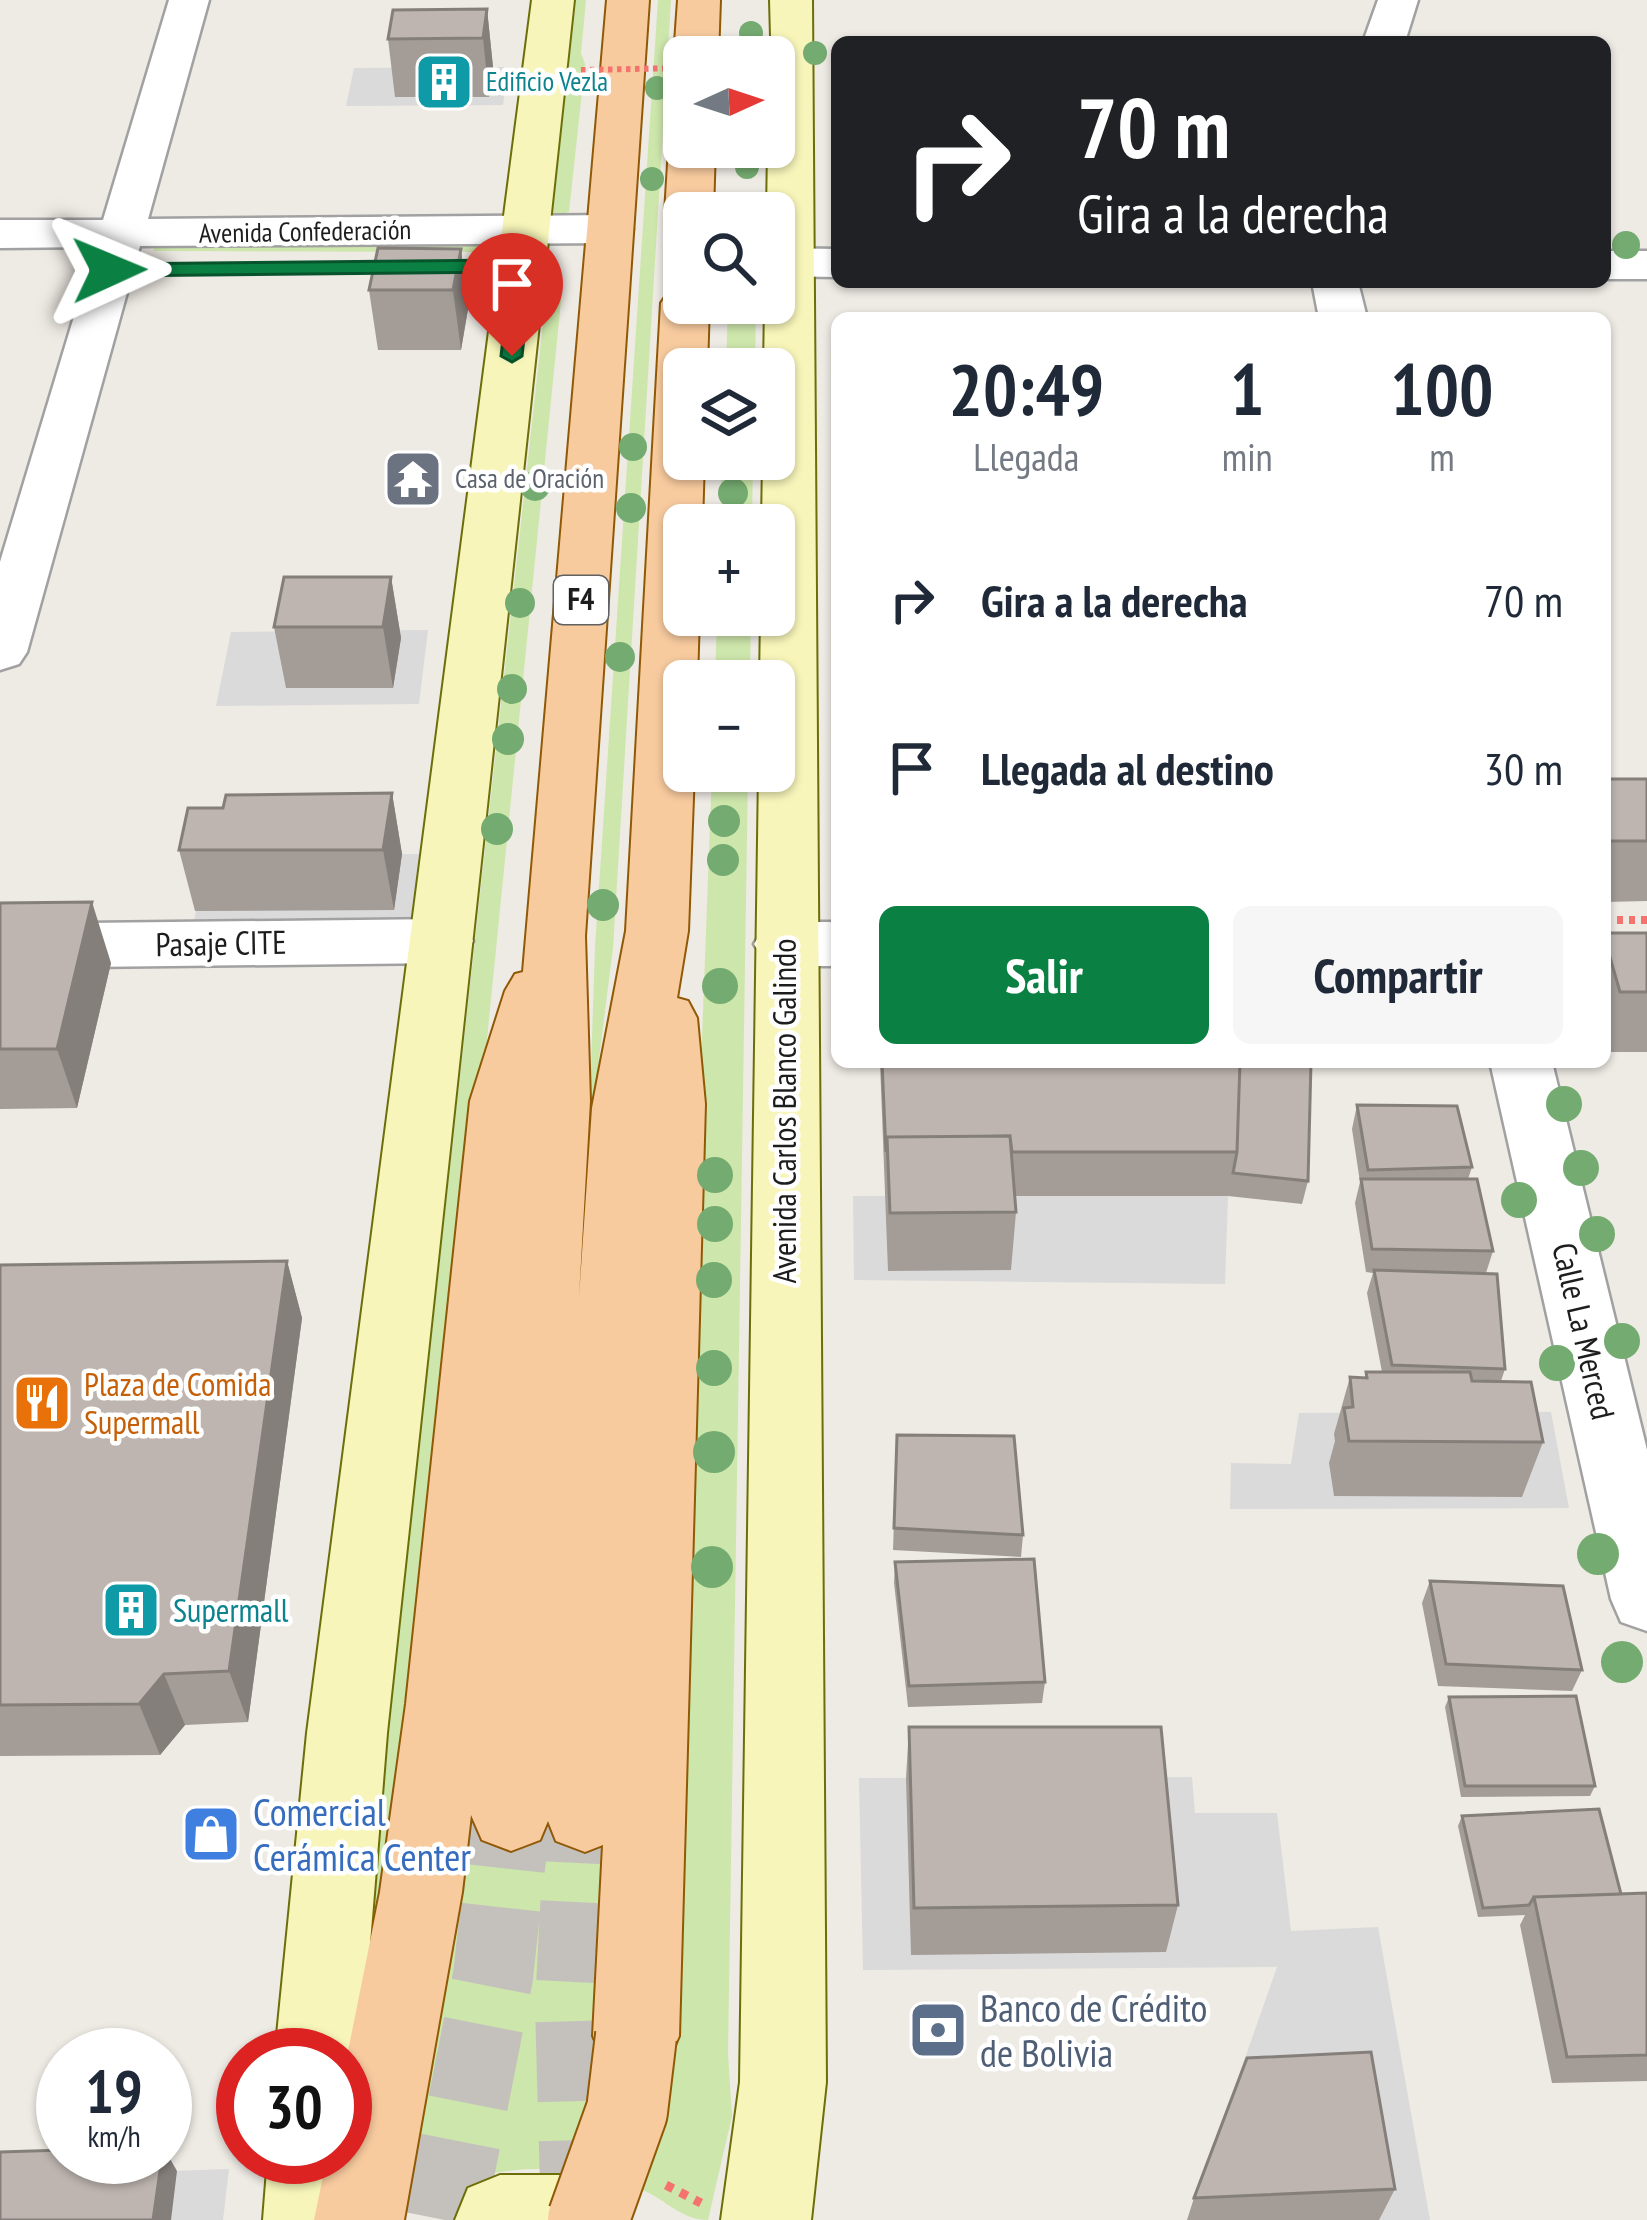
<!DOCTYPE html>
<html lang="es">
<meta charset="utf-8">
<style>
:root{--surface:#fff;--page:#f6f6f7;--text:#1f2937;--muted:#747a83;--accent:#0b8043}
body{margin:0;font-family:"PT Sans Narrow",sans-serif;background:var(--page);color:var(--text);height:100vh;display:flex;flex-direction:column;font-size:45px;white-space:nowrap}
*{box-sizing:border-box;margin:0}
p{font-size:39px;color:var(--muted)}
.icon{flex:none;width:66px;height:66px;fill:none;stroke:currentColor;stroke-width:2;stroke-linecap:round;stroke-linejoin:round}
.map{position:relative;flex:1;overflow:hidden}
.details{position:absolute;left:831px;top:312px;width:780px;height:756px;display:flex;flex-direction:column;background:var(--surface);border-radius:18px;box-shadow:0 3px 9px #0004}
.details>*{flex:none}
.top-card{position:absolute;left:831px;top:36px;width:780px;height:252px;border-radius:18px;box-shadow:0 3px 9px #0004;background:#202124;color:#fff;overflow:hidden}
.needle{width:78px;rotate:87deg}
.controls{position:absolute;left:663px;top:36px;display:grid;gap:24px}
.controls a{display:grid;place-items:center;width:132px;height:132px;border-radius:18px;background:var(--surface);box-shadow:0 3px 9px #0004;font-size:60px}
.speed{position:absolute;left:36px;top:2028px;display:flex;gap:24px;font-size:60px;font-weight:700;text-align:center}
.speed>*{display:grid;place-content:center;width:156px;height:156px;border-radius:50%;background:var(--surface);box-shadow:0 3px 9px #0004;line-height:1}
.speed small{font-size:30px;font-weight:400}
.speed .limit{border:18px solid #d22;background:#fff;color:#111}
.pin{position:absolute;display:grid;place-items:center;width:102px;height:102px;color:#fff;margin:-123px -51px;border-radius:50% 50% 50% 0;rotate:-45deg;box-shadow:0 0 12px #0007}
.pin .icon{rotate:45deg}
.me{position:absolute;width:132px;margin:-66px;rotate:89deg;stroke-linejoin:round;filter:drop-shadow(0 0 9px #0008)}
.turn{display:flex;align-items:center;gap:42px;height:252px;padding:0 48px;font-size:54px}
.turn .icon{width:156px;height:156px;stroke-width:2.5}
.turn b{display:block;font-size:84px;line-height:102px}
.eta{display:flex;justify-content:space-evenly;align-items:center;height:204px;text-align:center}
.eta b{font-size:72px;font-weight:600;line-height:84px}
.primary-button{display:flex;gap:24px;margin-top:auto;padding:24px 48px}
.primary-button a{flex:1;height:138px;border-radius:18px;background:var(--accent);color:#fff;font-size:48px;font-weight:600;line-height:138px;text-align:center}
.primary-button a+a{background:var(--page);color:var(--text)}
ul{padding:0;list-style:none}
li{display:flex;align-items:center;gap:36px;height:168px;padding:0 48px}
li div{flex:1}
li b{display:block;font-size:45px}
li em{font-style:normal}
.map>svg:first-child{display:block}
.residential{fill:#dbdada}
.grass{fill:#cde6ab}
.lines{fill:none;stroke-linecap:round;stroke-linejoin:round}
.primary-tunnel{stroke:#c4c1bc;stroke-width:80;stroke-dasharray:80 39;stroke-linecap:butt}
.street-casing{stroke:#a1a1a1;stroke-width:5}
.secondary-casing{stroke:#6c6f09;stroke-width:4}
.primary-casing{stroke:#905906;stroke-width:4}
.path-far1{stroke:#f4736f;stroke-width:8;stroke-dasharray:6 6;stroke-linecap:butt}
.path{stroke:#f4736f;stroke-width:9;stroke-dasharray:8 8;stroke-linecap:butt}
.street{fill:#fff;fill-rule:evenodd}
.secondary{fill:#f7f5b9;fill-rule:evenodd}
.primary{fill:#f8cb9f;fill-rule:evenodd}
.primary-bridge-casing{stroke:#905906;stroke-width:84;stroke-linecap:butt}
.path-bridge{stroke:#f4736f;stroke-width:6;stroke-dasharray:4.5 4.5;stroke-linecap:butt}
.primary-bridge{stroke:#f8cb9f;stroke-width:80}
.tree{fill:#74ab70}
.wall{fill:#a39c97}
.shaded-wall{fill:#857f7b}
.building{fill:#beb5b0;stroke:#857f7b;stroke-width:3}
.route{fill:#0b8043;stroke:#07532c;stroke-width:3}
.labels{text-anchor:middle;stroke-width:9;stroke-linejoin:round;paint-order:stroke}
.far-culture-label{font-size:27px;fill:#0d838f;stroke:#fff;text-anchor:start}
.far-street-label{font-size:27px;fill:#1d1d1d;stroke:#fff}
.far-worship-label{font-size:27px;fill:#5b616d;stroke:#fff;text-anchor:start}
.shield{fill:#fff;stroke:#616161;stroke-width:3}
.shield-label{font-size:30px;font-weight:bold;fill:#1d1d1d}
.street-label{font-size:33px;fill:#1d1d1d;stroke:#fff}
.food-label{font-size:33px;fill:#c56008;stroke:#fff;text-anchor:start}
.culture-label{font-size:33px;fill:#0d838f;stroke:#fff;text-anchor:start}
.near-shop-label{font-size:39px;fill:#366cbe;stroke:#fff;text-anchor:start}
.near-service-label{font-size:39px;fill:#4e5e75;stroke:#fff;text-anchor:start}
</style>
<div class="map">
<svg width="1647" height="2220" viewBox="0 0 1647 2220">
<rect width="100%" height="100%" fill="#eeeae4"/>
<!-- residential -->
<path class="residential" d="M508,67L503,105L346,106L354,68Z
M428,630L419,704L216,706L231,632Z
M420,854L412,924L193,927L206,856Z
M853,1196H1228L1225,1284L854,1280Z
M1551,1412L1569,1508L1230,1509L1231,1463L1291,1464L1299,1413Z
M1192,1777L1195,1813H1277L1291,1931L1378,1927L1430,2220H1188L1277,1967L863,1970L859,1778Z
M229,2169L223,2220H0V2177Z"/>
<!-- grass -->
<path class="grass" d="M576,0H586L581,53L585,64L569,212L552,216Z
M658,0H671L613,948L594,1098L700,1093L712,771H748L728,2053L732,2116L708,2220C684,2220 670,2204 649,2193C570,2154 477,2165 402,2206L590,1098L595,947Z
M497,242L495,249L484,252L153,251L156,245Z
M547,287L560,292L561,301L421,1697L360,1983Z
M728,303H756L755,369H726Z
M722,459H753L752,525H720Z
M717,615H751L750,681H715Z"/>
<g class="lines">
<!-- primary-tunnel -->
<path class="primary-tunnel" d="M445,2220L493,1976L511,1813
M581,2220L575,2006L585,1814"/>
<defs>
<path id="street" d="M169,0H209L148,219L610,215L626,219L633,229L626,239L610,243L140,246L27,652L19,664L0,670V562L95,247L0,248V220H103Z
M1378,0H1418L1405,42H1363Z
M774,248L837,249V277L774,276Z
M1605,251H1647V279H1605Z
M1312,282H1358L1367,318H1319Z
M443,919L464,926L473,941L464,956L443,963L0,968V924Z
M784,922H837V966H784L763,959L754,944L763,929Z
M1490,1062H1552L1647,1450V1631L1621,1622L1611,1599Z"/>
<path id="secondary" d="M532,0H574L387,1733L361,2055L345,2087V2055H275L307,1733Z
M770,0H812L826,2082L811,2220H721L740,2082L759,771H774V681H760L761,615H774V525H762L763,459H774V369H764L765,303H774V213H767L768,147H774Z
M345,2130L356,2157L353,2220H263L268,2157H345Z
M500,2175H568L600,2188L613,2220H455L468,2188Z"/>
<path id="primary" d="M607,0H649L585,936L590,1101L579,1297L592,1108L626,931L661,303L668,293L684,289V303H709L707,369H684V459H704L702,525H684V615H699L697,681H684V771H694L688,931L677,998L688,1001L697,1018L705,1104L679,2036L666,2066L636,2079L606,2066L593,2036L603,1845L585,1852L556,1841L548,1821L540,1840L511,1851L482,1840L471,1815L462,1892L404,2220H314L327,2157H345V2066L380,1892L406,1704L470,1101L505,991L515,974L523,972Z
M678,0H720L718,57H684L681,66L674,57Z
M684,135V147H715L713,213H684V226L672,223L665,213L669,147Z"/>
</defs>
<!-- street casing -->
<use href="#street" class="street-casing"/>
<!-- secondary casing -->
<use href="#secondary" class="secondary-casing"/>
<!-- primary casing -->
<use href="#primary" class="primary-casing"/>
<!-- path-far1 -->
<path class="path-far1" d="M1605,920H1647"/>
<!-- path -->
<path class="path" d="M666,2185L701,2203"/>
<!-- street -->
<use href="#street" class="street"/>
<!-- secondary -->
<use href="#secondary" class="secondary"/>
<!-- primary -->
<use href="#primary" class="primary"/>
<defs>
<path id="primary-bridge" d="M588,2220L627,2111L636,2036"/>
</defs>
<!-- primary-bridge casing -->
<use href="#primary-bridge" class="primary-bridge-casing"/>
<!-- path-bridge -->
<path class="path-bridge" d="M581,70L684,68"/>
<!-- primary-bridge -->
<use href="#primary-bridge" class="primary-bridge"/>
</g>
<!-- trees -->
<g class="tree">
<circle cx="751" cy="33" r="12"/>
<circle cx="815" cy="53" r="12"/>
<circle cx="657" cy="88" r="12"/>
<circle cx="747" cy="167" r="12"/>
<circle cx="652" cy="179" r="12"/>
<circle cx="1626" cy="245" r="14"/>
<circle cx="633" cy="447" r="14"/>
<circle cx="535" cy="486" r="15"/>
<circle cx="733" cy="493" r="15"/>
<circle cx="631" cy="508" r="15"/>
<circle cx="520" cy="603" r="15"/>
<circle cx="620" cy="657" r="15"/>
<circle cx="512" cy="689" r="15"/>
<circle cx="508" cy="739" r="16"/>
<circle cx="724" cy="821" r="16"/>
<circle cx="497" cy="829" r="16"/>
<circle cx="723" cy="860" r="16"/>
<circle cx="603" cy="905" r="16"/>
<circle cx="720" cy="986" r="18"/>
<circle cx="1564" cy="1104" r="18"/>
<circle cx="1581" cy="1168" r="18"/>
<circle cx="715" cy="1175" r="18"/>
<circle cx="1519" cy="1200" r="18"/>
<circle cx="715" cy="1224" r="18"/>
<circle cx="1597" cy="1234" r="18"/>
<circle cx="714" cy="1280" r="18"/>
<circle cx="1622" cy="1341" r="18"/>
<circle cx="1557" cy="1363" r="18"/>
<circle cx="714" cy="1368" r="18"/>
<circle cx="714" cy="1452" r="21"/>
<circle cx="1598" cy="1554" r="21"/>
<circle cx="712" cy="1567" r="21"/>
<circle cx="1622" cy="1662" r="21"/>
</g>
<!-- wall -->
<path class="wall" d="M487,9L493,67L489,97H395L388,39Z
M461,249L468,309L461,350H378L369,290Z
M391,577L401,638L393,688H286L274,627Z
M1605,779H1647V901L1605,902Z
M392,793L402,854L394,910L195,911L179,850L223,808Z
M0,903L111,963L77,1108L0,1109Z
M1605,933H1647V1052H1605Z
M880,1062H1311L1308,1181L1302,1204L1228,1196H1015L1016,1212L1011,1270L888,1271Z
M1357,1105L1472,1167L1468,1179L1493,1251L1486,1273L1505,1369L1501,1381L1543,1442L1522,1497L1334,1496L1329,1463L1335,1441L1334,1434L1350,1377L1365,1378L1366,1372H1382L1367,1293L1373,1273L1366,1272L1355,1203L1360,1182L1352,1129Z
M287,1261L302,1318L248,1722L185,1725L160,1755L0,1756V1265Z
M897,1435L1023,1535L1021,1557L893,1550Z
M895,1562L1045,1682L1042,1703L908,1707L894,1583Z
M1430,1581L1582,1670L1572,1691L1438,1686L1422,1603Z
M1449,1697L1595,1786L1590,1796L1461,1797L1445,1707Z
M909,1727L1178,1905L1166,1952L911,1955L906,1778Z
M1462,1816L1621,1894L1647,1893V2081L1552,2083L1520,1925L1525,1915L1478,1917L1458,1826Z
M1395,2189L1379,2220H1187L1194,2198Z"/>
<!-- shaded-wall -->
<path class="shaded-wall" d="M487,9L493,67L489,97L483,38Z
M461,249L468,309L461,350L453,290Z
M391,577L401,638L393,688L383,627Z
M392,793L402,854L394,910L383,850Z
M92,902L111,963L77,1108L57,1049Z
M287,1261L302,1318L248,1722L229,1671Z
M164,1674L185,1725L160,1755L139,1704Z
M165,2150L177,2171L171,2220H153L162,2157H165Z"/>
<!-- building -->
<path class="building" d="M487,9L483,38L388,39L393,10Z
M378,248L461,249L453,290H369Z
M284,577H391L383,627H274Z
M1605,779H1647V841H1605Z
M392,793L383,850H179L188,808H223L226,795Z
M92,902L57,1049H0V903Z
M1605,933H1647V992H1620L1605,940Z
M882,1062H1240L1237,1152H1012L1010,1136L887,1137L886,1152Z
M1240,1062H1311L1308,1181L1233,1173L1237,1152Z
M1357,1105L1457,1106L1472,1167L1368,1170Z
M1010,1136L1016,1212L890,1213L887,1137Z
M1361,1179H1477L1493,1251L1372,1249Z
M287,1261L229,1671L164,1674L139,1704L0,1705V1265Z
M1374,1270L1497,1274L1505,1369L1392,1365Z
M1366,1372H1470L1472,1381L1531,1382L1543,1442L1349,1441L1344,1408L1353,1407L1350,1377L1367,1378Z
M897,1435L1014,1436L1023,1535L894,1528Z
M1034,1559L1045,1682L909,1686L895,1562Z
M1430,1581L1563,1586L1582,1670L1446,1664Z
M1576,1696L1595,1786H1465L1449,1697Z
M909,1727H1161L1178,1905L914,1908Z
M1599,1809L1621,1894L1534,1897L1529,1905L1483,1908L1462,1816Z
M1647,1893V2055L1567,2057L1534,1897Z
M1371,2052L1395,2189L1194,2198L1247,2058Z
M63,2150V2157H162L153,2220H0V2152Z"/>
<!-- route -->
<path class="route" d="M522,260L532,266L522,356L512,362L501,356L511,272L109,276L99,270L109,264Z"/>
<!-- icons -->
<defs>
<symbol id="building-square" viewBox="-11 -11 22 22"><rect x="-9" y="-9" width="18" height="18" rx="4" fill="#0f9aa8" stroke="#fff"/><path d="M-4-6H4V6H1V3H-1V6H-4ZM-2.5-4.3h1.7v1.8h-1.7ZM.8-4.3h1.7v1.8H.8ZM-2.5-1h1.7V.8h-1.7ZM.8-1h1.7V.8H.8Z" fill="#fff"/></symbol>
<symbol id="temple-square" viewBox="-11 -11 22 22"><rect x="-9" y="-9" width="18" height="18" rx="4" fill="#6b7280" stroke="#fff"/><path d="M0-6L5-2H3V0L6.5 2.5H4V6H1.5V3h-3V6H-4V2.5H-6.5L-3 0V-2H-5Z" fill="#fff"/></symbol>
<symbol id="restaurant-square" viewBox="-11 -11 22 22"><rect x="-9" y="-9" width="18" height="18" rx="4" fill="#e8710a" stroke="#fff"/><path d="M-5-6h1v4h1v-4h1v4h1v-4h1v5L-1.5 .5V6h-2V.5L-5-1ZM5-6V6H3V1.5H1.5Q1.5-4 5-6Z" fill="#fff"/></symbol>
<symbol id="shop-square" viewBox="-11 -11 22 22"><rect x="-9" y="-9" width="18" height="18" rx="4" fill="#3f7fe0" stroke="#fff"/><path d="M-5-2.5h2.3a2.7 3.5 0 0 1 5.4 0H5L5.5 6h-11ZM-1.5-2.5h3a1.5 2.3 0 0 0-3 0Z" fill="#fff"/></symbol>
<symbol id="bank-square" viewBox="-11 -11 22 22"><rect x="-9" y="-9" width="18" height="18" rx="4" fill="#5c6f8a" stroke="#fff"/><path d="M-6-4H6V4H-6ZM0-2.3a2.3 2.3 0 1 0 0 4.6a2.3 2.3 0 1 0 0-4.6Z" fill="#fff"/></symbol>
</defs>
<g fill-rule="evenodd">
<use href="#building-square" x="411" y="49" width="66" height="66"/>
<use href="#temple-square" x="380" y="446" width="66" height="66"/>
<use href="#restaurant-square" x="9" y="1370" width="66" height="66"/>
<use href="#building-square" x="98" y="1577" width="66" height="66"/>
<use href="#shop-square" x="178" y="1801" width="66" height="66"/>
<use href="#bank-square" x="905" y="1997" width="66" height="66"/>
</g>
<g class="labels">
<!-- far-culture labels -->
<g class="far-culture-label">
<text x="486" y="91">Edificio Vezla</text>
</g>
<!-- far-street labels -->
<g class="far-street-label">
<text transform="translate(305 232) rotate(-1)" y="9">Avenida Confederación</text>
</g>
<!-- far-worship labels -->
<g class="far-worship-label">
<text x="455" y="488">Casa de Oración</text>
</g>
<!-- shield labels -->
<rect class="shield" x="554" y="576" width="54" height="48" rx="9"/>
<g class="shield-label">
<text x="581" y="610">F4</text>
</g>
<!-- street labels -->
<g class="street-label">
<text transform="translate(221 943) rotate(-1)" y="12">Pasaje CITE</text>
<text transform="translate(784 1111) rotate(-90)" y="12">Avenida Carlos Blanco Galindo</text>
<text transform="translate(1584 1331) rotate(77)" y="12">Calle La Merced</text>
</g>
<!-- food labels -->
<g class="food-label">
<text x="84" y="1396">Plaza de Comida<tspan x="84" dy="38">Supermall</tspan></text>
</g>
<!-- culture labels -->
<g class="culture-label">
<text x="173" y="1622">Supermall</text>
</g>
<!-- near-shop labels -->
<g class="near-shop-label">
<text x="253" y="1826">Comercial<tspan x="253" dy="45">Cerámica Center</tspan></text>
</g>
<!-- near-service labels -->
<g class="near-service-label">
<text x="980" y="2022">Banco de Crédito<tspan x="980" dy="45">de Bolivia</tspan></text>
</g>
</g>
</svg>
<div class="controls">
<a><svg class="needle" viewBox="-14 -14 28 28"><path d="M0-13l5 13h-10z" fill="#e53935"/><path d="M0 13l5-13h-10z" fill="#747a83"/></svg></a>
<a><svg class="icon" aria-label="search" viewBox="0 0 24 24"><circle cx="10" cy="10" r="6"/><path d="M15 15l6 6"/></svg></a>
<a><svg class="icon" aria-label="layers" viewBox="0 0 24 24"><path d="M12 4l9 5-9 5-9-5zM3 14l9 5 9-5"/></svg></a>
<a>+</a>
<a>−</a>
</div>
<div class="speed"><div>19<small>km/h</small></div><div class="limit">30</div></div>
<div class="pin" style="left:512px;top:356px;background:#d93025"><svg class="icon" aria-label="arrive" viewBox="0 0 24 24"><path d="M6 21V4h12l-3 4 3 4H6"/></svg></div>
<svg class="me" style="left:109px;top:270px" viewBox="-20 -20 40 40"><path d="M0-17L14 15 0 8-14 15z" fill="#0b8043" stroke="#fff" stroke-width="4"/></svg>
<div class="top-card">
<div class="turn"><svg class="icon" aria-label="right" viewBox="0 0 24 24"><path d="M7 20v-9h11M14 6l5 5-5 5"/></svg><div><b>70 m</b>Gira a la derecha</div></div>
</div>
<section class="details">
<div class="eta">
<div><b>20:49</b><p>Llegada</p></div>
<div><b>1</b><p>min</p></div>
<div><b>100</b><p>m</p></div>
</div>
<ul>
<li><svg class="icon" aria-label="right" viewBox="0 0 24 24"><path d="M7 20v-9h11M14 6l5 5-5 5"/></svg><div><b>Gira a la derecha</b></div><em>70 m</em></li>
<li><svg class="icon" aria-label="arrive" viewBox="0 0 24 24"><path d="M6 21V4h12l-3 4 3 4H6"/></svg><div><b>Llegada al destino</b></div><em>30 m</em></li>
</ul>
<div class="primary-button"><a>Salir</a><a>Compartir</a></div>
</section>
</div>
